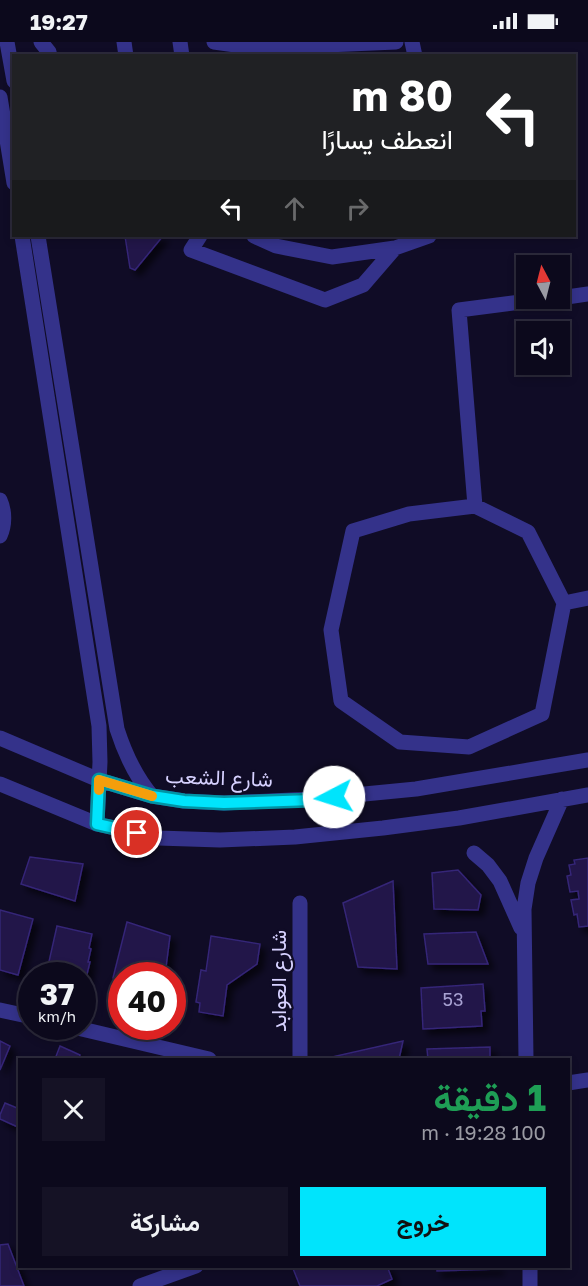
<!DOCTYPE html>
<html lang="ar">
<meta charset="utf-8">
<style>
:root{--surface:#0c091c;--page:#151225;--text:#f1f3f6;--muted:#9a9aa3;--line:#2c2a3b;--accent:#00e4fc}
body{margin:0;font-family:"Golos Text",Vazirmatn,sans-serif;background:var(--page);color:var(--text);direction:rtl;height:100vh;display:flex;flex-direction:column;font-size:22px;white-space:nowrap}
*{box-sizing:border-box;margin:0}
p{font-size:20px;color:var(--muted)}
.icon{flex:none;width:33px;height:33px;fill:none;stroke:currentColor;stroke-width:2;stroke-linecap:round;stroke-linejoin:round}
.map{position:relative;flex:1;overflow:hidden;direction:ltr}
.side{position:absolute;left:18px;top:1016px;width:552px;height:210px;display:flex;flex-direction:column;background:var(--surface);border-radius:0px;box-shadow:0 3px 9px #0003,0 0 0 2px var(--line);direction:rtl}
.side>*{flex:none}
.top-card{position:absolute;left:12px;top:12px;width:564px;height:183px;border-radius:0px;box-shadow:0 3px 9px #0003,0 0 0 2px var(--line);direction:rtl;background:#202124;color:#fff;overflow:hidden}
.needle{width:39px;rotate:353deg}
.buttons{position:absolute;left:516px;top:213px;display:grid;gap:12px}
.buttons a{display:grid;place-items:center;width:54px;height:54px;border-radius:0px;background:var(--surface);box-shadow:0 3px 9px #0003,0 0 0 2px var(--line);font-size:30px}
.speed{position:absolute;left:18px;top:920px;display:flex;gap:12px;font-size:30px;font-weight:700;text-align:center}
.speed>*{display:grid;place-content:center;width:78px;height:78px;border-radius:50%;background:var(--surface);box-shadow:0 3px 9px #0003,0 0 0 2px var(--line);line-height:1}
.speed small{font-size:15px;font-weight:400}
.speed .limit{border:9px solid #d22;background:#fff;color:#111}
.pin{position:absolute;display:grid;place-items:center;width:51px;height:51px;color:#fff;margin:-26px;border:3px solid #fff;border-radius:50%;box-shadow:0 2px 6px #0007}
.me{position:absolute;width:66px;margin:-33px;rotate:265deg;stroke-linejoin:round;filter:drop-shadow(0 0 4px #0008)}
.turn{display:flex;align-items:center;gap:21px;height:126px;padding:0 24px;font-size:27px}
.turn .icon{width:78px;height:78px;stroke-width:2.5}
.turn b{display:block;font-size:42px;line-height:51px}
.lanes{display:flex;align-items:center;height:57px;padding:0 24px;background:#0003;justify-content:center;gap:30px;direction:ltr}
.lanes .off{opacity:.35}
.round{display:grid;place-items:center;flex:none;width:63px;height:63px;border-radius:0px;background:var(--page)}
.overview{display:flex;align-items:center;justify-content:space-between;height:102px;padding:0 24px}
h1{font-size:36px;font-weight:700;line-height:45px;color:#1e9e55}
.action{display:flex;gap:12px;margin-top:auto;padding:12px 24px}
.action a{flex:1;height:69px;border-radius:0px;background:var(--accent);color:#111;font-size:24px;font-weight:700;line-height:69px;text-align:center}
.action a+a{background:var(--page);color:var(--text)}
.status{display:flex;justify-content:space-between;align-items:center;height:42px;padding:0 30px;background:var(--surface);direction:ltr}
.status svg{height:16px;fill:currentColor}
.map>svg:first-child{display:block}
.building{fill:#201649;stroke:#352577;stroke-width:1.5;filter:url(#shadow)}
.lines{fill:none;stroke-linecap:round;stroke-linejoin:round}
.minor{stroke:#34328a;stroke-width:15}
.route-casing{stroke:#0094a4;stroke-width:15}
.route{stroke:#00e4fc;stroke-width:10}
.slow{stroke:#f59e0b;stroke-width:10}
.labels{text-anchor:middle;stroke-width:4.5;stroke-linejoin:round;paint-order:stroke}
.number-label{font-size:18px;fill:#a8a2d2}
.street-label{font-size:21px;fill:#d6d1ff;stroke:#100c26}
</style>
<div class="status"><b>19:27</b><svg viewBox="0 0 49 12"><path d="M0 12V9h3v3zM5 12V6h3v6zM10 12V3h3v9zM15 12V0h3v12zM26 1h20v11H26zM47 4h2v5h-2z"/></svg></div>
<div class="map">
<svg width="588" height="1244" viewBox="0 0 588 1244">
<defs>
<filter id="shadow"><feDropShadow dx="5.5" dy="5.5" stdDeviation="3" flood-color="#0009"/></filter>
</defs>
<rect width="100%" height="100%" fill="#100c26"/>
<!-- building -->
<path class="building" d="M125,194H163L135,228L130,226Z
M30,815L83,822L75,859L21,842Z
M588,816V884L579,885L577,872L574,873L571,858L579,857L578,849L570,850L567,834L571,833L569,823L575,822L574,818Z
M458,828L481,853L478,868L434,867L432,831Z
M393,839L397,927L358,925L343,861Z
M0,868L33,877L18,933L0,928Z
M127,880L170,894L165,933H122V938L113,936Z
M57,884L92,892L89,906L91,907L88,920H90L83,948L82,933H46Z
M476,890L488,922H428L424,892Z
M211,894L260,902L257,922L227,943L223,974L199,970L200,961L196,960L201,928L206,929Z
M483,942L485,969H481L482,984L423,987L421,946Z
M0,999L10,1004L0,1028Z
M403,999L399,1017H333L332,1015Z
M60,1004L80,1013L79,1017H55Z
M490,1005V1017H428L427,1007Z
M5,1061L17,1066L20,1061V1086L0,1077V1073Z
M8,1202L24,1244H0V1203Z
M292,1224H387L392,1237L377,1244H300Z
M437,1224H498V1227L437,1229Z"/>
<g class="lines">
<!-- minor -->
<path class="minor" d="M7,0L14,39
M41,0L49,10L50,14
M124,0L126,14
M180,0L182,14
M214,0L257,6L396,0
M412,0L415,14
M0,55L14,141
M22,194L99,684L100,720L97,782
M38,194L117,687C125,712 135,734 152,754
M200,194L191,208L325,258L363,243L395,206
M254,194L276,204L332,215L395,206L429,194
M560,256L588,252
M0,458C5,469 5,483 0,494
M475,464L528,490L564,561L542,672L469,705L400,700L341,659L331,588L353,489L409,472Z
M475,464L459,268L552,256
M564,561L588,556
M0,696L99,738L152,754L184,759L224,761L313,757L416,747L588,718
M0,742L97,782L158,796L220,798L295,795L383,786L459,776L588,753
M474,811L488,823L500,839L521,886
M0,968L32,975
M69,984L209,1017
M300,1017V861
M526,1017L524,867L528,841L536,816L562,757
M568,1041L588,1038
M530,1224V1244
M140,1244L196,1224"/>
</g>
<g class="lines">
<defs>
<path id="route" d="M137,791L97,782L99,738L152,754L184,759L224,761L313,758L334,755"/>
</defs>
<!-- route casing -->
<use href="#route" class="route-casing"/>
<!-- route -->
<use href="#route" class="route"/>
<!-- slow -->
<path class="slow" d="M99,748V738L152,754"/>
</g>
<g class="labels">
<!-- number labels -->
<g class="number-label">
<text x="453" y="964">53</text>
</g>
<!-- street labels -->
<g class="street-label">
<text transform="translate(219 736) rotate(2)" y="7">شارع الشعب</text>
<text transform="translate(279 939) rotate(-90)" y="7">شارع العوابد</text>
</g>
</g>
</svg>
<div class="buttons">
<a><svg class="needle" viewBox="-14 -14 28 28"><path d="M0-13l5 13h-10z" fill="#e53935"/><path d="M0 13l5-13h-10z" fill="#9a9aa3"/></svg></a>
<a><svg class="icon" aria-label="sound" viewBox="0 0 24 24"><path d="M4 9h4l5-4v14l-5-4H4zM17 9q2 3 0 6"/></svg></a>
</div>
<div class="speed"><div>37<small>km/h</small></div><div class="limit">40</div></div>
<div class="pin" style="left:137px;top:791px;background:#d93025"><svg class="icon" aria-label="arrive" viewBox="0 0 24 24"><path d="M6 21V4h12l-3 4 3 4H6"/></svg></div>
<svg class="me" style="left:334px;top:755px" viewBox="-20 -20 40 40"><circle r="19" fill="#fff"/><path d="M0-13L10 11 0 6-10 11z" fill="#00e4fc"/></svg>
<div class="top-card">
<div class="turn"><svg class="icon" aria-label="left" viewBox="0 0 24 24"><path d="M17 20v-9H6M10 6l-5 5 5 5"/></svg><div><b>80 m</b>انعطف يسارًا</div></div>
<div class="lanes"><svg class="icon" aria-label="left" viewBox="0 0 24 24"><path d="M17 20v-9H6M10 6l-5 5 5 5"/></svg><svg class="icon off" aria-label="ahead" viewBox="0 0 24 24"><path d="M12 20V5M6 11l6-6 6 6"/></svg><svg class="icon off" aria-label="right" viewBox="0 0 24 24"><path d="M7 20v-9h11M14 6l5 5-5 5"/></svg></div>
</div>
<section class="side">
<div class="overview"><div><h1>1 دقيقة</h1><p>100 m · 19:28</p></div><a class="round"><svg class="icon" aria-label="close" viewBox="0 0 24 24"><path d="M6 6l12 12M18 6L6 18"/></svg></a></div>
<div class="action"><a>خروج</a><a>مشاركة</a></div>
</section>
</div>
